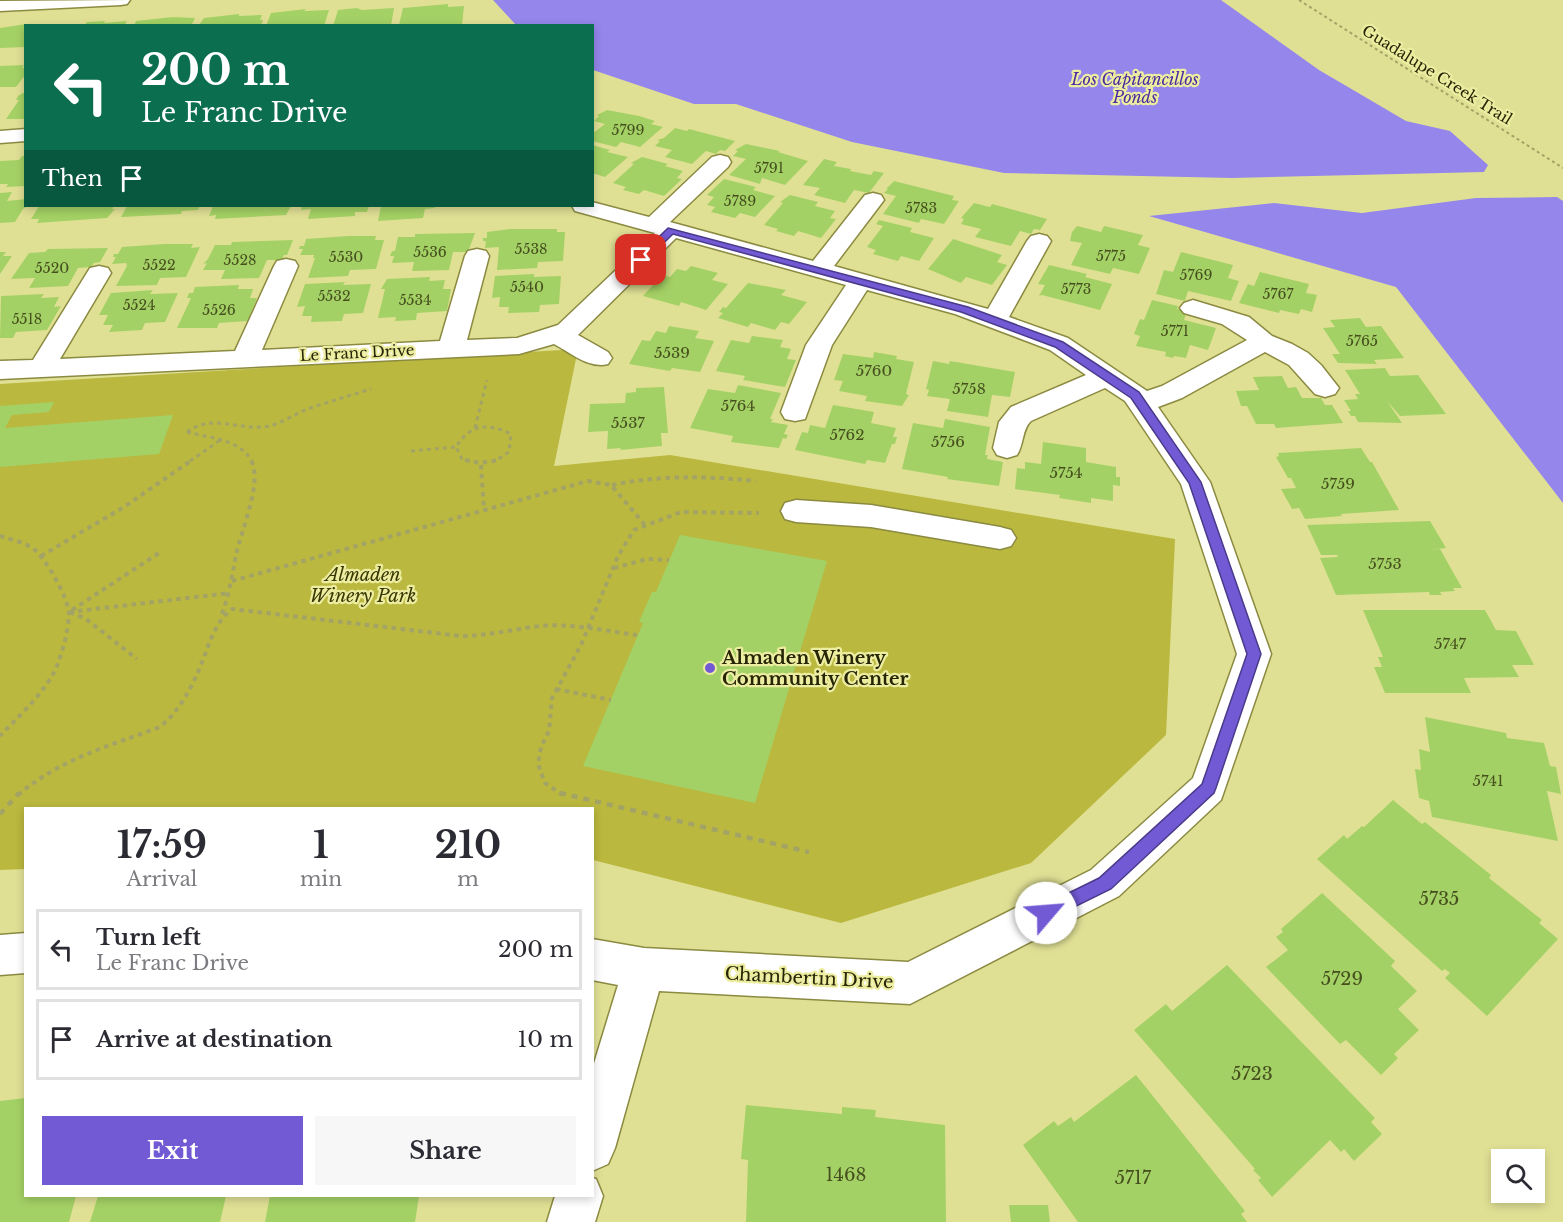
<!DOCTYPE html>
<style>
:root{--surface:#fff;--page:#f7f7f7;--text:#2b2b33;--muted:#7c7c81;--line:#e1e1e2;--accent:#725ad5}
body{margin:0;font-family:"Libre Baskerville",serif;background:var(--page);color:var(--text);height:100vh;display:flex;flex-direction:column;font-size:22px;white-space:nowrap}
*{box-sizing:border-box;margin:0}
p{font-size:20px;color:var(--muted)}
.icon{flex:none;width:33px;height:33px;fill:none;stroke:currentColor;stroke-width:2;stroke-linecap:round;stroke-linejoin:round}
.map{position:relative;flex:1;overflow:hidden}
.side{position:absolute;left:24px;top:807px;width:570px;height:390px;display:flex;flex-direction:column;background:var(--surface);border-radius:0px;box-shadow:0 3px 9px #0003}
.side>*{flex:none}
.top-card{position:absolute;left:24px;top:24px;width:570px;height:183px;border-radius:0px;box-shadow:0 3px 9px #0003;background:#0b6e4f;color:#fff;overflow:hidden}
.controls{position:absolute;left:1491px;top:1149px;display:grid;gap:12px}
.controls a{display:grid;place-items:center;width:54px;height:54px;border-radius:0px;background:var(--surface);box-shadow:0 3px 9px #0003;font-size:30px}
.pin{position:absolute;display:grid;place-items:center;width:51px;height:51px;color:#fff;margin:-26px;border-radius:12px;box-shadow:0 3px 9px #0006}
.me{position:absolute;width:66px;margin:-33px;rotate:63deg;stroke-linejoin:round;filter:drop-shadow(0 0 4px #0008)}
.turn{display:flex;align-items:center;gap:21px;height:126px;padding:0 18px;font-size:27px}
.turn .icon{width:78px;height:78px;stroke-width:2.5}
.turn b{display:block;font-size:42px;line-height:51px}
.then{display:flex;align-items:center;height:57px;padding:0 18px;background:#0003;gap:12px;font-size:22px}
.eta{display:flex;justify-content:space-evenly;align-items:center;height:102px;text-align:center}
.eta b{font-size:36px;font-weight:800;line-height:42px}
.primary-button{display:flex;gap:12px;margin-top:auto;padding:12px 18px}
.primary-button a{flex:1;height:69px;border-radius:0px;background:var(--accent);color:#fff;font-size:24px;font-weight:800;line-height:69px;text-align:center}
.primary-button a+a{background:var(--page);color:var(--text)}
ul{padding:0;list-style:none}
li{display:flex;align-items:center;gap:18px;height:81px;margin:0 12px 9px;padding:0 6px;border:3px solid var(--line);border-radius:0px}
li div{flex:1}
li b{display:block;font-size:22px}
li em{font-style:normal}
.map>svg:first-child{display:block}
.green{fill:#bab83e}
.water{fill:#9486eb}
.building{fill:#a4d165}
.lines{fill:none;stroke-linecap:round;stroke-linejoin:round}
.minor-casing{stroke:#8b8a41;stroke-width:3}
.path-far3{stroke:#a3a366;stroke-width:2;stroke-dasharray:3 3;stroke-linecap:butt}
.path-far2{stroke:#a3a366;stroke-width:3;stroke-dasharray:4 4;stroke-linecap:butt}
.path-far1{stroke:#a3a366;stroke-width:4;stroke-dasharray:4.5 4.5;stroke-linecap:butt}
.path{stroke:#a3a366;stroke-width:4.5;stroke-dasharray:6 6;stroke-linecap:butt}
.minor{fill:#fff;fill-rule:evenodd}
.route{fill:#725ad5;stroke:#4a3a8a;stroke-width:1.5}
.poi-dot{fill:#725ad5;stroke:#ededa1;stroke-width:2}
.labels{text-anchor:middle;stroke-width:4.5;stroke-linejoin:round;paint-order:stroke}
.far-number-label{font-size:14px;fill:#46501e}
.far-street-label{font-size:15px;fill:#262506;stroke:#ededa1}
.number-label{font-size:15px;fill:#46501e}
.far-water-label{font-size:16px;font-style:italic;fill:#4a2aa0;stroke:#ededa1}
.park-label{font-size:18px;font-style:italic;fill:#393700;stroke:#ededa1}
.poi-label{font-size:18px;font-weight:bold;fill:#262506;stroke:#ededa1;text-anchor:start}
.near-number-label{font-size:18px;fill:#46501e}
.street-label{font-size:18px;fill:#262506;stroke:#ededa1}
</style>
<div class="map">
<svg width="1563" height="1222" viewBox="0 0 1563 1222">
<rect width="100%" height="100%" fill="#e0e095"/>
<!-- green -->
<path class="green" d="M578,349L554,466L670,455L1175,539L1166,735L1031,863L841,923L593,860L592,808H26L25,869L0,870V384Z"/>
<!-- water -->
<path class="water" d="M493,0H1221L1319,70L1406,121L1450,131L1488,165L1484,172L1232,178L1004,173L852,142L736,104H694L593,70L592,26L516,25Z
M1476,198L1557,197L1563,201V503L1396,287L1149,216L1274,203L1362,213Z"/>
<!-- building -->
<path class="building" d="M448,4V7L464,6L462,25H399L403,8Z
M357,8L362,10L394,8L391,26H333L338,10Z
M306,9L304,11L329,10L324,26H266L271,13Z
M239,14V16L262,15L260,20H263L261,26L199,25L204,18Z
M173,17L195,18L191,26H134L136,21Z
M105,21L104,23L127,21L124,26H84L87,22Z
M26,24V47L0,48V28Z
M24,65L22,68H26V74L16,87H0V66Z
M23,93H26V119H6L19,100H16L18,96Z
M607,110L639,116L655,121L651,124L663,127L640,147L621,142L616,147L592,141V134L605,124L594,121L599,116L597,115Z
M675,128L687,131L689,129L735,141L725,151L720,150L716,154L706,151L692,164L665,157L672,150L655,146L660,141L657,140L664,138Z
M746,144L780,151L778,152L808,161L785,185L762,178L760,184L729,175L746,159L733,156L738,151L735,150Z
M592,145L610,150L607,152L628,157L605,177L592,173Z
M22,156H26V186L6,187L8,184H0V161L19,160Z
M642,157L668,164L665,166L683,171L677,178L682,179L664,196L644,190L639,194L623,190L626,187L613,183L634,164L631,163Z
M824,159L837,162L834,166L851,169L850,171L871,175L874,171L884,173L869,193L854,190L845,203L814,195L820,188L803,185Z
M724,179L756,187L753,190L775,196L755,217L740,213L735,218L711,212L715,207L707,205L714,197L707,195Z
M894,181L954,196L952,200L959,201L944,224L921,219L919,223L883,214L896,196L884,193L888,189H886Z
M12,192L7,201L26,199V206H28L23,209L15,222L0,223V193Z
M790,195L818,202L815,206L835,211L830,218L836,219L821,238L798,231L794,236L776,231L778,229L764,225L783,203L780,202Z
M974,203L990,207L992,204L1047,219L1040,230L1034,229L1031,234L1020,231L1011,246L975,237L981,229L961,224L964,219L961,218Z
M39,206H114L112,209H115L107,218L37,223L39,219H31Z
M127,206H200L198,210L182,211L181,214L121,217Z
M213,206H291L286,215L215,219L216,215L209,216Z
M302,206H369L367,212H355V216L308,219L311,209L301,210Z
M381,206H435V208L425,209L423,218L378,221Z
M879,220L912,228L910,232L934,238L919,261L901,256L898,261L873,254L876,250L867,247L883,226L876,224Z
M1077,226L1101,232L1104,226L1143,235L1138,245L1150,248L1139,274L1113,268L1110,274L1071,265L1082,243L1070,241L1072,232Z
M510,229H557V232H565L563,261L538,262L537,268L497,270L499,247L485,248L486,241H483V238H487V232Z
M475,233L468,252H453L449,270L412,271L414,262L392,263L394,256H390L392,251H395L398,237H415V234Z
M348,236H376L375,240H384L376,269L350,270L348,276L308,278L315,258H313L314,255H300L303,249H299L300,246H304L306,239Z
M953,239L1002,255L997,262L1007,265L992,285L966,277L961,283L928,269Z
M293,240L287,255H284L282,260H267L259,278L221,279L225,270H203L207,263L203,264L208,259L215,245H231L232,242Z
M164,244H193L191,248L200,247L186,277L160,278L157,285L116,286L127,266L126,263L112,264L116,257H113L114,254H118L122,247Z
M108,248L100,262L94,263L91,267L78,268L68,286L29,288L35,278L11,279L29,253L45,252L48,249Z
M0,252H6L3,256H12L0,274Z
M1181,252L1233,265L1228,278L1239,281L1231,301L1188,291L1185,301L1156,294L1164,270L1173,272Z
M1049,265L1087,274L1085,277L1112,284L1100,310L1042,295L1039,296L1045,285L1038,284Z
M691,266L718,273L712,280L728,284L706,310L681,302L679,306L643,296L662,275L670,277L677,269L686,271Z
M1260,272L1309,284L1306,293L1317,295L1312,312L1301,309L1299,314L1280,310L1279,313L1239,303L1248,284L1254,286Z
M534,274V277L561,276L559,304L540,305L539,312L508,313L509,307H499L500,297L492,298L495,276Z
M430,277L429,281L445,280L443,289H451L447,311L417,313L416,320L395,321L396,317L378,318L385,289H381L387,279Z
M345,282L343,285L371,284L363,313L344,314L342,321L311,322L312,316H302L305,306L297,307L305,284Z
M748,283L786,290L781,295L807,302L789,324L781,322L775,330L751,323L748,327L718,318L723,313L719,312L723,307L726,308Z
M239,285L238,289H253L250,298H257L248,321L219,323L217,328H177L191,298H187L189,293H193L195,287Z
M153,290L150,294L178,293L165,322L145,323L142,330L109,332L113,325H103L108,315H99L111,293Z
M44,294L41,298L59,297L54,307L61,306L47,330L16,332L13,338H0L1,296Z
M1152,300L1178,306L1177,309L1187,311L1184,320L1216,328L1208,350L1190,345L1186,358L1174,356L1173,358L1165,356L1166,352L1136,346L1140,336L1134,334L1140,319L1144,320Z
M1360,318L1366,327L1381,326L1404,358L1374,360L1377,364L1338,363L1332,354H1340L1323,328L1335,327L1330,320Z
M669,326L699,331L695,338L714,341L700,372L672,368L670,371L629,364L642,340L650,341L656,331L666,333Z
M752,336L783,340L780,347L791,349L787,359L796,360L785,387L743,380L745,376L716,371L731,340L749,343Z
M874,352L897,356L896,359L914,362L906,394L909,395L902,406L865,401L867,396L839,391L843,381L834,380L843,354L873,358Z
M933,361L949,364L950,361L1015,372L1010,397L992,395L988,417L947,411L950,399L927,396L929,390L926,389Z
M1385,368L1390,376L1418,375L1446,414L1400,416L1387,401L1402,423L1358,422L1355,416H1351L1348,411H1351L1344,400L1358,399L1355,394H1360L1345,370Z
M1282,376L1288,388L1296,387L1302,398H1321L1325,405H1332L1343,423L1276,428L1274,424H1256L1247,406H1241L1236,391L1259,390L1253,377Z
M738,385L781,393L770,419H773L771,422L788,425L784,434L788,435L786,439L783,438L779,448L731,442L733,436L690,428L708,389L735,393Z
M664,387L668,433H661L662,446L620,450L621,448L607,449L608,431L588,432L590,404L625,403L626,393L636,392V388Z
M54,402L49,412L12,415L5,428L173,415L159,454L0,467V406Z
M833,405L874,412L871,423L896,428L893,437H897L895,444H892L885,463L867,460L865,464L795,450L802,432L808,433L810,425L825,428Z
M945,419L990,427L985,455H988L987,459L1003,462L999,486L947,479L948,477L902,469L913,423L943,428Z
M1043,442L1086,448V462L1116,467V477H1120V486L1113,485V501L1091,498V503L1059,498L1060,495L1015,489L1017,468L1025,469V462L1041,464Z
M1361,448L1370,462H1372L1399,510L1341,514L1342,516L1305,519L1299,508L1292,509L1281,489L1296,488L1291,478H1288L1276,457L1279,456L1278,453Z
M1430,521L1446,548L1428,550L1440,549L1462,588H1453L1455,591L1440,592L1442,595H1430L1429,592L1336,595L1320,558L1338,557L1337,555H1321L1307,525Z
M680,535L827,561L755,803L583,766L643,623L639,622L652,592H656Z
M1363,610H1485L1496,630L1516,631L1534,665H1512L1519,677L1464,678L1471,693H1385L1374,667H1382L1378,657H1383Z
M1425,717L1506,733L1507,738L1544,743L1550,766L1556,767L1561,794L1547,791L1558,841L1432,817L1429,801L1419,798L1415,769L1421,770L1419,749L1430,752Z
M1393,800L1422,824L1425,822L1491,875L1489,878L1542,920L1539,923L1558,939L1487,1016L1445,978L1450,973L1445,969L1442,971L1317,859L1344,835L1347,839L1362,826L1364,827Z
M1322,893L1395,961L1391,966L1417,991L1398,1009L1419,1030L1394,1054L1398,1058L1381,1075L1346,1040L1340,1044L1266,967L1288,950L1276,937L1283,932L1281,929Z
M1227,965L1375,1118L1371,1122L1382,1134L1354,1161L1344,1149L1341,1152L1330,1140L1272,1197L1258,1180L1261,1178L1253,1170L1255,1169L1134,1030L1166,1004L1172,1011Z
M1136,1075L1245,1211L1241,1214L1247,1222H1078L1023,1145L1054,1121L1058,1126L1071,1117L1074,1122Z
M26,1098V1196H76L69,1222H0V1101Z
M746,1105L842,1114V1107L876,1110L875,1117L945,1125L946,1222H746L748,1160L741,1159Z
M98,1196H226L220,1222H90Z
M270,1196H419L415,1222H265Z
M1009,1205H1048L1050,1222H1011Z"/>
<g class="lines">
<defs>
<path id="minor" d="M130,0L127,4L121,5L0,11V1Z
M26,129V141L0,143V131Z
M720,155L728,157L731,162L728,167L670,222L813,261L865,195L873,193L881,195L884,200L834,266L988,309L1027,241L1031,236L1039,234L1047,236L1051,241L1009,317L1068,338L1147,391L1162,386L1247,340L1222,324L1184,313L1180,308L1184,303L1193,300L1249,317L1272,336L1292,344L1308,353L1321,365L1339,388L1335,394L1325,397L1315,394L1289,365L1265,352L1182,398L1158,407L1210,482L1271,654L1221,800L1119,896L910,1004L659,991L615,1148L608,1164L592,1171V1070L618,985L592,980V939L644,948L908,962L1091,870L1193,778L1237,654L1181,484L1125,401L1105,388L1031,421C1022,429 1024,444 1017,455L1007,458L997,455L993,448L999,422L1011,407L1086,375L1050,350L955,314L867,290L832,345L805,419L795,421L785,419L781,412L806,345L846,285L676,238L578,335L608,352L612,358L608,364C589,369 571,353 554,344L519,354L0,379V361L33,360L90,268L99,266L108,268L111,273L60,359L235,351L274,266L277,261L286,259L295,261L298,266L262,350L440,341L465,256L468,251L477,249L486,251L489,256L467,340L517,338L558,325L655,233L575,211L572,206H592V202L649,217L712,157Z
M796,500L871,505L1000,527L1011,530L1016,538L1011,546L1000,549L871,527L796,522L785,519L781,511L785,503Z
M26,933V973L0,975V935Z
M592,1178L596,1179L603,1196L595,1222H547L555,1196H592Z"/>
</defs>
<!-- minor casing -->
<use href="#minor" class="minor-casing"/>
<!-- path-far3 -->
<path class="path-far3" d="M1299,0L1563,168"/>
<!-- path-far2 -->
<path class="path-far2" d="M475,428L487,380
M187,432C211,414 236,429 262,427C278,426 291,416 305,410C327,402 349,396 371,389
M187,432C210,438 239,439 252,461
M411,451L456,447
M190,461L222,439
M470,461L462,459L456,447C471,423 488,423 511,434L509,452L495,461"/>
<!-- path-far1 -->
<path class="path-far1" d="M465,460L480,463L499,460
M481,465L484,510
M612,485C660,475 707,476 756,481
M0,536C10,539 22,542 31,547C44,554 69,599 69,614C68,633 61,660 52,676C38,699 18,717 0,736
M41,556L124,507L192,460
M614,568L647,559L669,560
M232,581L588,481L611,485L645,525
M72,610L159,553
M69,612L230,593
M70,612L86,619L137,659
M222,614C229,594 232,576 236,555C241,531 263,482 251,460
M556,689L611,700
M18,795C60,759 109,746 160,727C180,710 191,689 201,665C209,645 214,623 232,609L461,636C488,636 513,629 540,626C571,623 606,631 637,635
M563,795L545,783L538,764L541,747L549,731L552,698L581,645L618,556L634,530L681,512L759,513"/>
<!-- path -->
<path class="path" d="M560,793L809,852
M0,814L19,793"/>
<!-- minor -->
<use href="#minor" class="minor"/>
</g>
<!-- route -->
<path class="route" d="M668,228L968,307L1063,342L1139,392L1201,482L1261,654L1216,788L1214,793L1111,889L1046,921L1040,919L1038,913L1040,907L1099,878L1202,784L1247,654L1189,483L1131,398L1055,347L961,312L673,234L644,262H637V258Z"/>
<!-- markers -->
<circle class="poi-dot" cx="710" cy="668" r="6"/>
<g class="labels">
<!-- far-number labels -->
<g class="far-number-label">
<text x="628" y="135">5799</text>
<text x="769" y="173">5791</text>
<text x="740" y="206">5789</text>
<text x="921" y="213">5783</text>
<text x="531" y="254">5538</text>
<text x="430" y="257">5536</text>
<text x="1111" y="261">5775</text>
<text x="346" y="262">5530</text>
<text x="240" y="265">5528</text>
<text x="159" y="270">5522</text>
<text x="52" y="273">5520</text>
<text x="1196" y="280">5769</text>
<text x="527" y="292">5540</text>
<text x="1076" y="294">5773</text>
<text x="1278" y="299">5767</text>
<text x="334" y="301">5532</text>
<text x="415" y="305">5534</text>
<text x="139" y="310">5524</text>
<text x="219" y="315">5526</text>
<text x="27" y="324">5518</text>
<text x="1175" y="336">5771</text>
<text x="1362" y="346">5765</text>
</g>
<!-- far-street labels -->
<g class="far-street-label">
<text transform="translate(1437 75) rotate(32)" y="5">Guadalupe Creek Trail</text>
<text transform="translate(357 353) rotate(-3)" y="5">Le Franc Drive</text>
</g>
<!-- number labels -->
<g class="number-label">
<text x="672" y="358">5539</text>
<text x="874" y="376">5760</text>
<text x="969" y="394">5758</text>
<text x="738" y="411">5764</text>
<text x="628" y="428">5537</text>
<text x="847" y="440">5762</text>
<text x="948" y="447">5756</text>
<text x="1066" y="478">5754</text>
<text x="1338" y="489">5759</text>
<text x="1385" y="569">5753</text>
<text x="1450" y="649">5747</text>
<text x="1488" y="786">5741</text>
</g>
<!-- far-water labels -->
<g class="far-water-label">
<text x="1135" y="85">Los Capitancillos<tspan x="1135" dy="18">Ponds</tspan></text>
</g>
<!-- park labels -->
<g class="park-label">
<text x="363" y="581">Almaden<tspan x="363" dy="21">Winery Park</tspan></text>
</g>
<!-- poi labels -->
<g class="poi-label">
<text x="722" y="664">Almaden Winery<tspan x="722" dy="21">Community Center</tspan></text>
</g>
<!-- near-number labels -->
<g class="near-number-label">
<text x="1439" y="905">5735</text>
<text x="1342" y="985">5729</text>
<text x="1252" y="1080">5723</text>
<text x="846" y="1181">1468</text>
<text x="1133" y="1184">5717</text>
</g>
<!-- street labels -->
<g class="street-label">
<text transform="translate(809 978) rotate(3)" y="6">Chambertin Drive</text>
</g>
</g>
</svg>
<div class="controls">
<a><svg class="icon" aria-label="search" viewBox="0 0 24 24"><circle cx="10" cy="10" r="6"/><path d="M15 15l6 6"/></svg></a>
</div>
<div class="pin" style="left:641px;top:260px;background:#d93025"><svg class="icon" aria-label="arrive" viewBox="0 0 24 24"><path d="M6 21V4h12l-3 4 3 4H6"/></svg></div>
<svg class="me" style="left:1046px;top:913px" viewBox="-20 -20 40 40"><circle r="19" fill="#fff"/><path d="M0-13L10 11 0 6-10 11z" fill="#725ad5"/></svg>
<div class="top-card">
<div class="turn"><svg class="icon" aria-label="left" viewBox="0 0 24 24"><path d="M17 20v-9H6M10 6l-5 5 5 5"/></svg><div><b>200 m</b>Le Franc Drive</div></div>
<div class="then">Then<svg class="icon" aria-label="arrive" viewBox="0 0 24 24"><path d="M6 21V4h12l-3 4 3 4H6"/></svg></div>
</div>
<section class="side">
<div class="eta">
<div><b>17:59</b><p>Arrival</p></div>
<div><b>1</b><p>min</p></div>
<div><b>210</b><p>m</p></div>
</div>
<ul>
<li><svg class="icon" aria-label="left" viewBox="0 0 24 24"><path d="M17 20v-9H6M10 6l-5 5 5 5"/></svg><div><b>Turn left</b><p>Le Franc Drive</p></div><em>200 m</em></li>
<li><svg class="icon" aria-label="arrive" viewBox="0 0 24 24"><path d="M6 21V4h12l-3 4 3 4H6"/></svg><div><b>Arrive at destination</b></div><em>10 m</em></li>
</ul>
<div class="primary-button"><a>Exit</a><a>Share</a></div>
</section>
</div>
